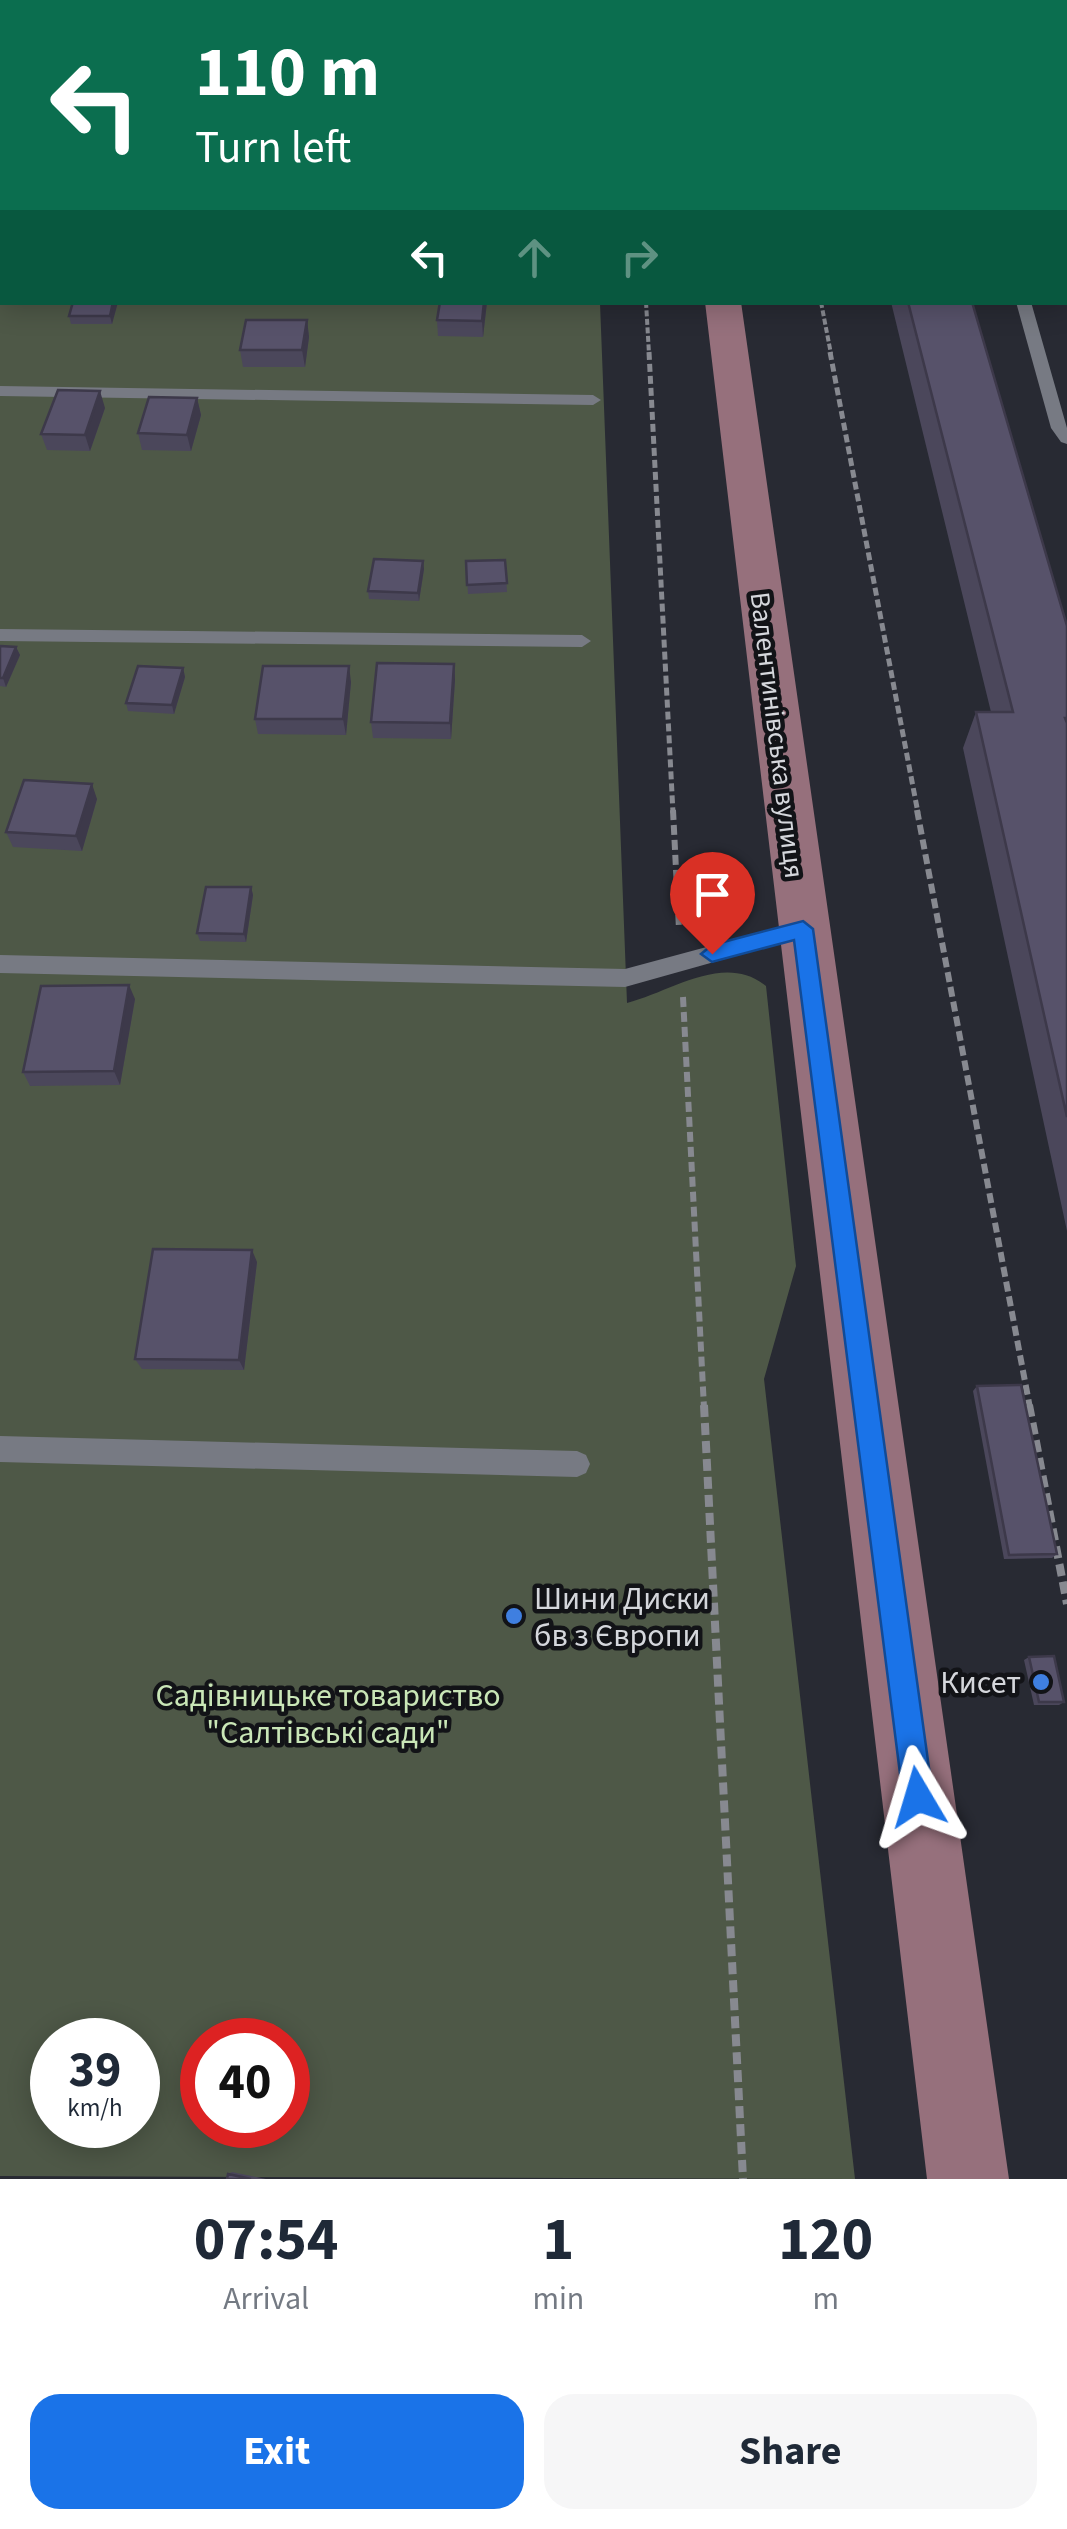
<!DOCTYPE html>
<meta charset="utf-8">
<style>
:root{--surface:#fff;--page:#f6f6f7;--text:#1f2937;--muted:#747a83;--accent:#1a73e8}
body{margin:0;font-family:"Source Sans 3",sans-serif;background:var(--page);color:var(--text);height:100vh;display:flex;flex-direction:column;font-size:38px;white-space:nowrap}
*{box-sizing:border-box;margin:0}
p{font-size:32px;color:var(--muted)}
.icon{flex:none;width:55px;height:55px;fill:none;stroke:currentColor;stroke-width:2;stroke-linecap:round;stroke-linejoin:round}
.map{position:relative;height:2179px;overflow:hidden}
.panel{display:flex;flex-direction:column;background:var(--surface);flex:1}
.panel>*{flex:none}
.guide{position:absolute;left:0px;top:0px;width:1068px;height:305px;box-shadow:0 5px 25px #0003;background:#0b6e4f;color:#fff;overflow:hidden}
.speed{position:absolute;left:30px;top:2018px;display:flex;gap:20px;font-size:50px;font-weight:700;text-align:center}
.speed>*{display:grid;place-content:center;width:130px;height:130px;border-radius:50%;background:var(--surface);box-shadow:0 5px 25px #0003;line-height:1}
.speed small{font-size:25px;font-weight:400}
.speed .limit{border:15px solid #d22;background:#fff;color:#111}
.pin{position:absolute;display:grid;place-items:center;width:85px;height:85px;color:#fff;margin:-102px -42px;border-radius:50% 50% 50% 0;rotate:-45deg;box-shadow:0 0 10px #0007}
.pin .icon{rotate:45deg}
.me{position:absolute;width:110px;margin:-55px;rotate:353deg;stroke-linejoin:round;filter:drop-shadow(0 0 8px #0008)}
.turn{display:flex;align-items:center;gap:35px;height:210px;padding:0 30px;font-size:45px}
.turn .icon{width:130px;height:130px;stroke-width:2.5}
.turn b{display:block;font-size:70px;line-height:85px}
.lanes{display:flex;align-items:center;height:95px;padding:0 30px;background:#0003;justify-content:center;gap:50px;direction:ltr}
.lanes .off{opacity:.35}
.eta{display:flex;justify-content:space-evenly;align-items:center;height:170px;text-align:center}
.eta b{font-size:60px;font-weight:700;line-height:70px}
.button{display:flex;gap:20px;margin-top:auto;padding:20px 30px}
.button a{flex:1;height:115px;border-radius:30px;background:var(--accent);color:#fff;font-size:40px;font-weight:700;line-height:115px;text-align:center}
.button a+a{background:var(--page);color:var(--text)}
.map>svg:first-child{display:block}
.green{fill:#4e5847;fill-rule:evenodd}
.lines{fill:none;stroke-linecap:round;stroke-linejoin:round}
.path-far3{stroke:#878990;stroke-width:4;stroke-dasharray:6 2.5;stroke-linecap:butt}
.path-far2{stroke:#878990;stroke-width:5;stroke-dasharray:8 4;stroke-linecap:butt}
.path-far1{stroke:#878990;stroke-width:6;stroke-dasharray:10 5;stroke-linecap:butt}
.path{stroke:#878990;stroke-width:8;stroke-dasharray:12 6;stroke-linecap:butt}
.lane{fill:#777a83;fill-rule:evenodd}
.secondary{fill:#96707c;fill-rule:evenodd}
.wall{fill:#4b475b}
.shaded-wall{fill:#3d394a}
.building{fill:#57526a;stroke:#3d394a;stroke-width:2.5}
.route{fill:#1a73e8;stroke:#114b97;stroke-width:2.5}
.shop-dot{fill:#3f7fe0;stroke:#121317;stroke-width:4}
.labels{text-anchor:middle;stroke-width:9;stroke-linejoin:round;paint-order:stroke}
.street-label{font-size:28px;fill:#d5d7dc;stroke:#121317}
.near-poi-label{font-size:32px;fill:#d5d7dc;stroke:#121317;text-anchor:start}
.near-park-label{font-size:32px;fill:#c9e6b7;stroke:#121317}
</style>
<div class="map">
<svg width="1067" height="2179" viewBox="0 0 1067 2179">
<rect width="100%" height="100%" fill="#282a33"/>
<!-- green -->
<path class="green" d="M0,0H588L2,2V302L600,303L627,1003C671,992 724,952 766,986L796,1266L764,1379L855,2179L0,2176ZM52,2040H138V2125H52ZM202,2040H288V2125H202Z"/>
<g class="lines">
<!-- path-far3 -->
<path class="path-far3" d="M646,302L649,354
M821,302L831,354"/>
<!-- path-far2 -->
<path class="path-far2" d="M649,352L673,813
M830,352L918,813"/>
<!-- path-far1 -->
<path class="path-far1" d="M673,810L679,929
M917,810L1030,1408
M683,997L704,1408"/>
<!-- path -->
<path class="path" d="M704,1405L743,2179
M1029,1405L1067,1604"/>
<!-- lane -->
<path class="lane" d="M900,0H912V2H900Z
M0,47H2V55H0Z
M0,197H2V205H0Z
M1016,302H1031L1067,428V444L1061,442L1051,428Z
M0,386L593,395L601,400L593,405L0,396Z
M0,629L582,635L591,641L582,647L0,641Z
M803,921L810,923L813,929L810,935L625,987L0,973V955L625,969Z
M0,1436L577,1451L586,1455L590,1464L586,1473L577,1477L0,1462Z"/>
<!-- secondary -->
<path class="secondary" d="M670,0H698V2H670Z
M705,302H741L1009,2179H927Z"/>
</g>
<!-- wall -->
<path class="wall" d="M826,0H884L885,2H827Z
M1065,61H1067V120H1065Z
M0,120H2V171H0Z
M118,302L112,324H71L69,316Z
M440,302H487L483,337L438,336L437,320Z
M891,302H972L1067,626V1231L963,748L976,712H991Z
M307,320L309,337L305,367H243L240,350Z
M197,398L201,415L191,451L142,450L138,433Z
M105,408L90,451L47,450L41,434Z
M505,560L507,592L468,594L466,561Z
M424,569L419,601L369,599L368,591Z
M0,646L16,647L20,655L6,687L0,686Z
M454,664L455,680L451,739L373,738L371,722Z
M183,668L185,677L174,714L128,711L126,703Z
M351,682L346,735L258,734L255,719Z
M97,799L82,851L13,847L6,832Z
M251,887L253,895L246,942L200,941L197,933Z
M135,999L120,1085L30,1086L23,1072Z
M257,1262L244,1370L142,1369L135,1359Z
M977,1386L1057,1554L1052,1558L1004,1559L973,1391Z
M1029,1657L1064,1702L1059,1705H1034L1024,1660Z
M232,2172L266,2179H227L228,2174Z"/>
<!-- shaded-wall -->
<path class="shaded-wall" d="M113,302H118L112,324L110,316Z
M484,302H487L483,337L482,321Z
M307,320L309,337L305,367L302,350Z
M100,391L105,408L90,451L85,435Z
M197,398L201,415L191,451L187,435Z
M423,561L424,569L419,601L418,593Z
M16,647L20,655L6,687L3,678Z
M454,664L455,680L451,739L450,723Z
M349,666L351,682L346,735L343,719Z
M183,668L185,677L174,714L172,705Z
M92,784L97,799L82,851L76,836Z
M251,887L253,895L246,942L244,934Z
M129,985L135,999L120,1085L114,1071Z
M252,1250L257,1262L244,1370L239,1360Z"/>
<!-- building -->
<path class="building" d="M497,0H541V2H496Z
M841,0H884L885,2H841Z
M1065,61H1067V87L1065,86Z
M0,120H2V155H0Z
M73,302H113L110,316H69Z
M440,302H484L482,321L437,320Z
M908,302H972L1067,626V718H1065L1067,723V1117L976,712H1013Z
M246,320H307L302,350H240Z
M58,390L100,391L85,435L41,434Z
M149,397L197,398L187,435L138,433Z
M374,559L423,561L418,593L368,591Z
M505,560L507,583L467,585L466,561Z
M0,646L16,647L3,678H0Z
M377,663L454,664L450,723L371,722Z
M138,666L183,668L172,705L126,703Z
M263,666H349L343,719H255Z
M24,780L92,784L76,836L6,832Z
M206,887H251L244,934L197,933Z
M129,985L114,1071L23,1072L41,986Z
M153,1249L252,1250L239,1360L135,1359Z
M1021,1385L1057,1554L1009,1555L977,1386Z
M1054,1656L1064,1702H1039L1029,1657Z
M228,2174L251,2179H227Z"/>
<!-- route -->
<path class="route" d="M803,921L813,929L933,1797L928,1807L918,1812L907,1807L903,1797L794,940L712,962L701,954L712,945Z"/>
<!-- markers -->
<g class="shop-dot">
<circle cx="514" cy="1616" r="10"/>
<circle cx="1041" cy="1682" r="10"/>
</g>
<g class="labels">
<!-- street labels -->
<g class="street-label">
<text transform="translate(778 735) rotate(83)" y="10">Валентинівська вулиця</text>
</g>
<!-- near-poi labels -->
<g class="near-poi-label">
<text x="534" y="1609">Шини Диски<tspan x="534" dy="37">бв з Європи</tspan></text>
<text x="1021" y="1693" text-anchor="end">Кисет</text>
</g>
<!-- near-park labels -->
<g class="near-park-label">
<text x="328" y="1706">Садівницьке товариство<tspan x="328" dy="37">"Салтівські сади"</tspan></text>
</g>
</g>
</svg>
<div class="speed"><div>39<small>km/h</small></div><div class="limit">40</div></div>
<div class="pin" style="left:712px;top:954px;background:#d93025"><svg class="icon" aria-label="arrive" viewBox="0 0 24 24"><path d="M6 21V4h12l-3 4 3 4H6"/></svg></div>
<svg class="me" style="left:918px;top:1797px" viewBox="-20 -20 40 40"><path d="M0-17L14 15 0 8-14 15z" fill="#1a73e8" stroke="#fff" stroke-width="4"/></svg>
<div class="guide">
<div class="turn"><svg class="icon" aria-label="left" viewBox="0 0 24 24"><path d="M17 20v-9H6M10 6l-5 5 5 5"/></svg><div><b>110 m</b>Turn left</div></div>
<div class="lanes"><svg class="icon" aria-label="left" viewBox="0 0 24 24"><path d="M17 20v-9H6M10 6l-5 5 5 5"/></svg><svg class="icon off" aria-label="ahead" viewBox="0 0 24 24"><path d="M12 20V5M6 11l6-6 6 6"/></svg><svg class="icon off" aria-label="right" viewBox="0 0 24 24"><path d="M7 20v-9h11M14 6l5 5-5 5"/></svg></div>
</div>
</div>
<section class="panel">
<div class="eta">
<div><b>07:54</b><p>Arrival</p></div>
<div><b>1</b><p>min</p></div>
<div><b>120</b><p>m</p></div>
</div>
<div class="button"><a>Exit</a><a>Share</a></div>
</section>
